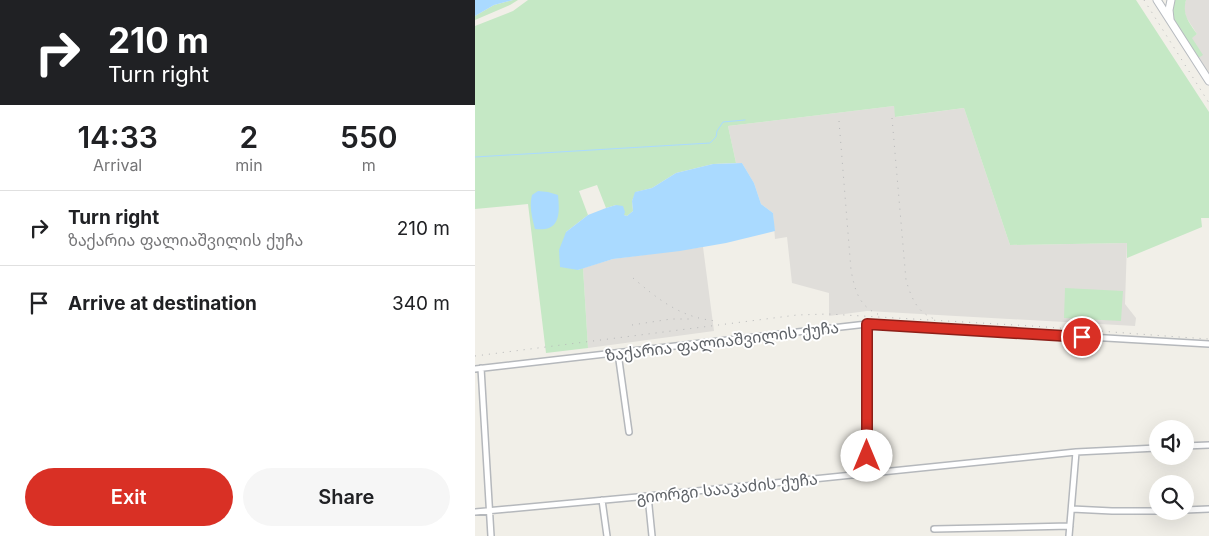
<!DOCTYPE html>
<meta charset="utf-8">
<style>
:root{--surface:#fff;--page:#f6f6f6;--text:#202124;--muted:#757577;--line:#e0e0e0;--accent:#d93025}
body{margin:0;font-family:Inter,"Noto Sans Georgian",sans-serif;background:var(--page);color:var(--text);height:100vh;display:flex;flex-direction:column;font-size:19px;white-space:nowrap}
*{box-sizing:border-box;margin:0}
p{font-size:16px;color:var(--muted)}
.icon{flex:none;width:28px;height:28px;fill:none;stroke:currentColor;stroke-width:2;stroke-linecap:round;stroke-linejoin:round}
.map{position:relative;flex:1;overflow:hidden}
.sheet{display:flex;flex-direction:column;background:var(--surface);width:475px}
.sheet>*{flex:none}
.banner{background:#202124;color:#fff;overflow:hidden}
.controls{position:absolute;left:674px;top:420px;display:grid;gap:10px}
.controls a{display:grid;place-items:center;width:45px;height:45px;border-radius:50%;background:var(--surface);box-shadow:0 5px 20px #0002;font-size:25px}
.pin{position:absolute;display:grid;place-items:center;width:42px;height:42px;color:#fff;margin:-21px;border:2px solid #fff;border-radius:50%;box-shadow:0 1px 5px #0007}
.me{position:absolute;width:55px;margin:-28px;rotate:0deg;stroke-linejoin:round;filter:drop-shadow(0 0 4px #0008)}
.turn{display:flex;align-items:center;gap:18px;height:105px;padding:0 25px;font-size:22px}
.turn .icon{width:65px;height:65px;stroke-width:2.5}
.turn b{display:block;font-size:35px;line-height:42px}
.eta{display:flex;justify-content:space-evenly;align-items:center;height:85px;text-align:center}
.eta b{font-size:30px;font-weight:600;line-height:35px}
.primary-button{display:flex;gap:10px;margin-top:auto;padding:10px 25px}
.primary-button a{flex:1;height:58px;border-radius:30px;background:var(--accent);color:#fff;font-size:20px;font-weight:600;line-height:58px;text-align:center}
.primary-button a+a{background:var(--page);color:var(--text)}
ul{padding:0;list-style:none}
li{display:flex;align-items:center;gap:15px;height:75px;padding:0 25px;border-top:1px solid var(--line)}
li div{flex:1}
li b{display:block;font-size:19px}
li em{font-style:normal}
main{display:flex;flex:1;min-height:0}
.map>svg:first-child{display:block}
.industrial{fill:#e0deda}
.green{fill:#c5e8c5}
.water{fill:#aadaff}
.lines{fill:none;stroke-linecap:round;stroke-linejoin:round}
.stream{stroke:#aadaff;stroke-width:1}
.minor-casing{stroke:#b5b8bc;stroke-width:8}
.secondary-casing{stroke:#b6babf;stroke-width:9}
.minor{stroke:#fff;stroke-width:5}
.secondary{stroke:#fff;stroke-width:7}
.rail{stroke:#b6b7b8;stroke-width:1;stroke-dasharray:1 6;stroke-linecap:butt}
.route-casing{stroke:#8d1f18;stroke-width:12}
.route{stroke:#d93025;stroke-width:9}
.labels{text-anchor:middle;stroke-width:4;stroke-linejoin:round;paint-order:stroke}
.street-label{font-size:16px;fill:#5f6368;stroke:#fff}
</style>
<main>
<section class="sheet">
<div class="banner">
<div class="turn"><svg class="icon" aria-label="right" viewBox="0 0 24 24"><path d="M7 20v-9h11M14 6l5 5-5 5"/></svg><div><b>210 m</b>Turn right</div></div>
</div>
<div class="eta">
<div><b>14:33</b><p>Arrival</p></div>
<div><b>2</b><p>min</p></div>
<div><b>550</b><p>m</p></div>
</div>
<ul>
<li><svg class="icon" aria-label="right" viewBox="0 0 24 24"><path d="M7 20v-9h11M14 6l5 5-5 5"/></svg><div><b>Turn right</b><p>ზაქარია ფალიაშვილის ქუჩა</p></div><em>210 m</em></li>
<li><svg class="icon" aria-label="arrive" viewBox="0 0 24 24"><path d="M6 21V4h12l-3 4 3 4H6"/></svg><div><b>Arrive at destination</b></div><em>340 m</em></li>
</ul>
<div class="primary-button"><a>Exit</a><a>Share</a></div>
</section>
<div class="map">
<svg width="734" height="536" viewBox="0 0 734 536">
<rect width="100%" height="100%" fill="#f1efe8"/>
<!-- industrial -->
<path class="industrial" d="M711,0H734V81L720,60L716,38L722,34L711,17L709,7Z
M419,106L421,117L489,108L535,245L652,243L650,304L661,318L660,326L392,311L354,316V293L317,283L312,237L300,239L298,213L286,204L279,183L267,163H261L253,126Z
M228,247L239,331L113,348L108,268L138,259Z"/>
<!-- green -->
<path class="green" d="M38,0H43L35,5L0,20V16L19,5Z
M53,0H661L734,112V218H726L727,227L652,258V243L535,245L489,108L420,117L419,106L253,126L261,163L238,164L201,173L177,188L161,192L157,201L158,211L152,216L149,215L141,205L131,208L122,185L104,191L113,215L91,232L103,270L108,268L113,348L71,353L53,204L0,209V26L38,11Z
M696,0H711C707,15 714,22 722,34L717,38L728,55L720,60L695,22Z
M590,288L648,291L646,321L589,318Z"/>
<!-- water -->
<path class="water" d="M0,0H38L19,5L0,16Z
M267,163L279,183L286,204L298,213L300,231L251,243L205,251L138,259L103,270L85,267L84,250L91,232L113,215L131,208L141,205L148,206L150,212L149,215L152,216L158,211L157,201L160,192L177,188L201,173L238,164Z
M63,191L73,192L83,195C85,214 85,232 60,229C57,218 54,206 57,195Z"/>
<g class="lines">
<!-- stream -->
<path class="stream" d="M0,157L235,143L241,137L242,131L248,122L270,120"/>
<defs>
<path id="minor" d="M143,353L154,432
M6,368L16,536
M0,369L392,324L734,344
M710,446L734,445
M391,474L392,324
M173,496L177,536
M127,500L132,536
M597,509L637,511H682
M710,510L734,509
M0,512L173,496L601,452L682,448
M459,529L595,526
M594,536L601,452"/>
<path id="secondary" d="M682,0L734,81
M695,19L694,10L696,0"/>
</defs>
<!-- minor casing -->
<use href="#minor" class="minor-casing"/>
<!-- secondary casing -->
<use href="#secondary" class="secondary-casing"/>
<!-- minor -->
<use href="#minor" class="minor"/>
<!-- secondary -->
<use href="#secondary" class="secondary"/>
<!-- rail -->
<path class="rail" d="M669,0L734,103
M417,118L431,280C436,297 442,313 460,319
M364,121L376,270C380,291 384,307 405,315
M158,278C184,300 206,318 242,321
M157,325L196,319H215
M0,356L322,315L353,314L557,326L704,337L734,339"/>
</g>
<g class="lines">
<defs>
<path id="route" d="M392,456V324L607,337"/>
</defs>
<!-- route casing -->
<use href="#route" class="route-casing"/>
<!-- route -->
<use href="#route" class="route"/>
</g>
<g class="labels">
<!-- street labels -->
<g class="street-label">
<text transform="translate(247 341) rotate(-7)" y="6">ზაქარია ფალიაშვილის ქუჩა</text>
<text transform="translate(252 488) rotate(-6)" y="6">გიორგი სააკაძის ქუჩა</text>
</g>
</g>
</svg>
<div class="controls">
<a><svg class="icon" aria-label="sound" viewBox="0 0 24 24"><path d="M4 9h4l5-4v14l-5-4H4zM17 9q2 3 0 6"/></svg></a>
<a><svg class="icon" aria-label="search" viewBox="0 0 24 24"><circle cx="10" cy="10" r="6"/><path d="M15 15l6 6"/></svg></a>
</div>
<div class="pin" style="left:607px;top:337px;background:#d93025"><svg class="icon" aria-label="arrive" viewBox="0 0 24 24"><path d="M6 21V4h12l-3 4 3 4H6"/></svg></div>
<svg class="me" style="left:392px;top:456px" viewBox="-20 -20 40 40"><circle r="19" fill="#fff"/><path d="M0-13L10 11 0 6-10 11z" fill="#d93025"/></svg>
</div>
</main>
